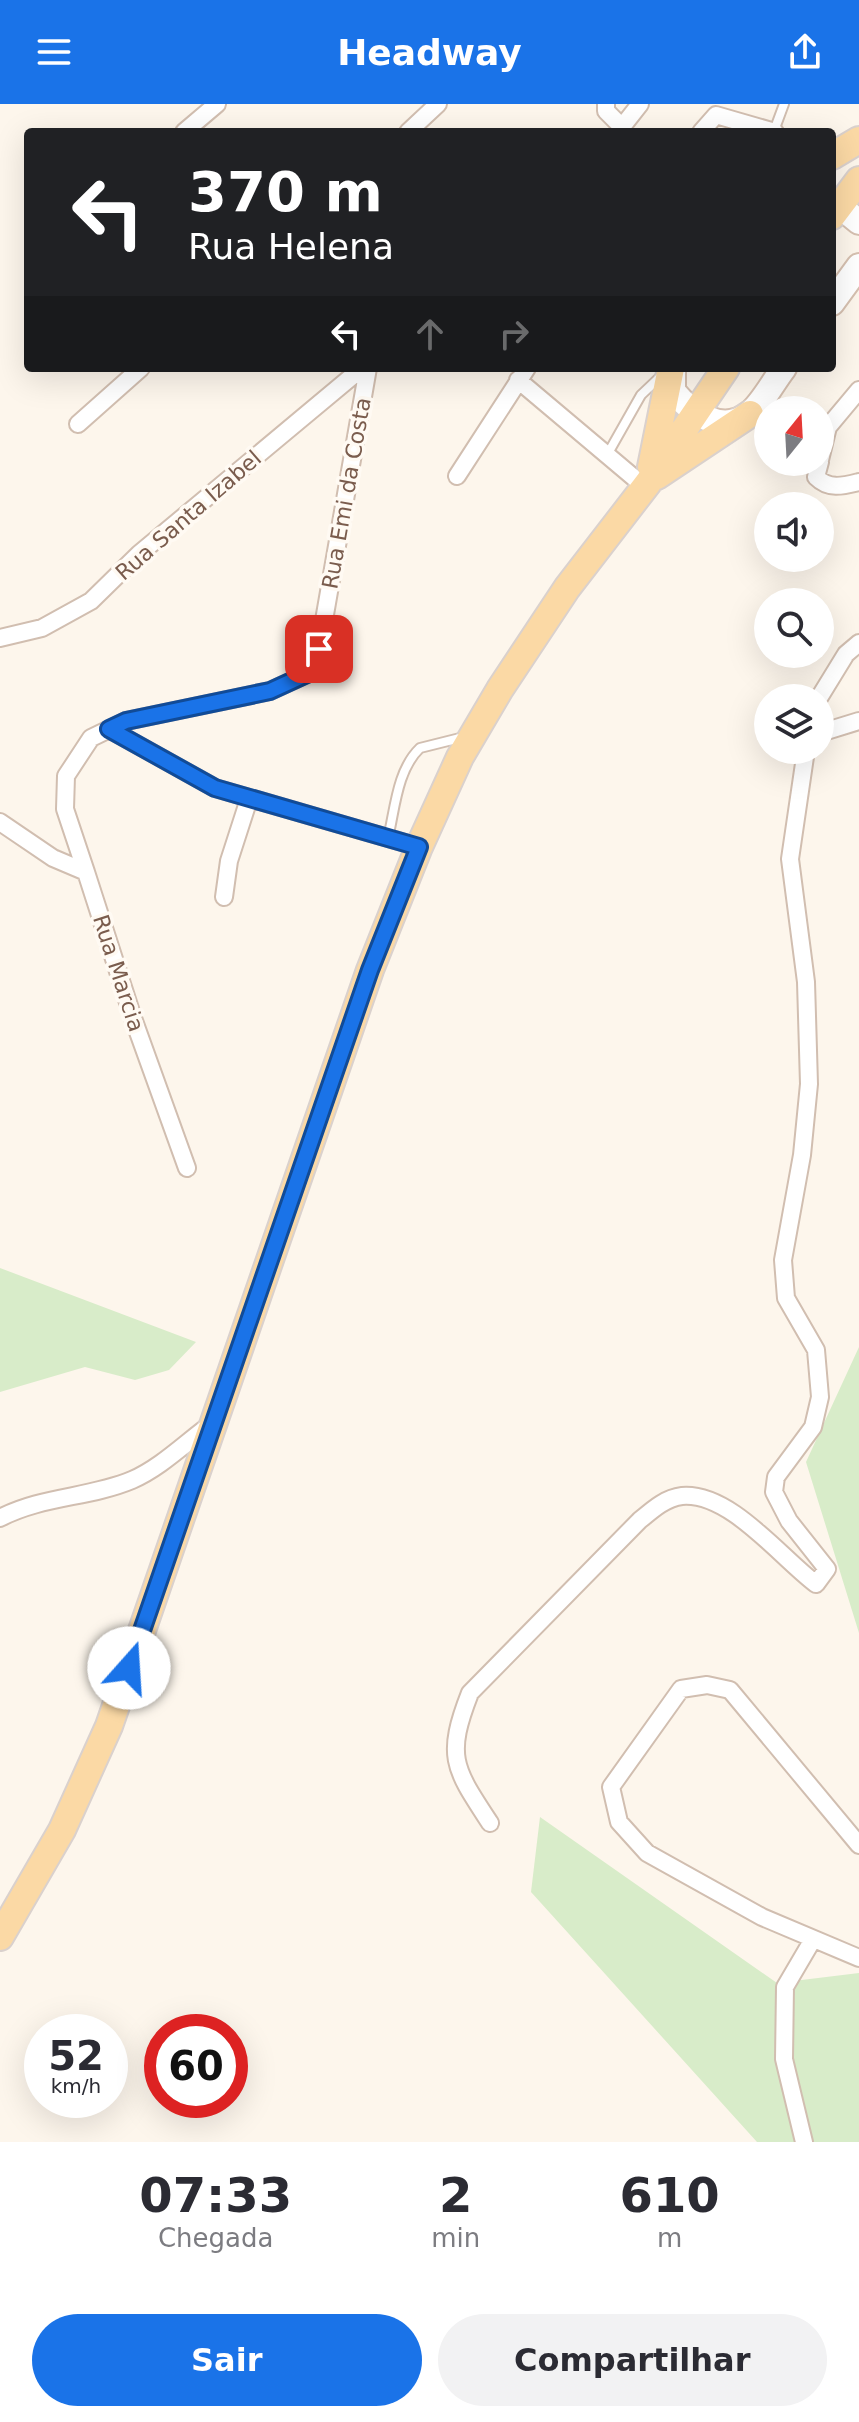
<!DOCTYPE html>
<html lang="pt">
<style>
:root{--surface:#fff;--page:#f2f2f3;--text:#2b2b33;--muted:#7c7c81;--accent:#1a73e8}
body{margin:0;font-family:"DejaVu Sans",sans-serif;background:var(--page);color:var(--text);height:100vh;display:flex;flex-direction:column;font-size:30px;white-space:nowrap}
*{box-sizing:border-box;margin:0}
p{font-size:26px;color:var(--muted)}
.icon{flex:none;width:44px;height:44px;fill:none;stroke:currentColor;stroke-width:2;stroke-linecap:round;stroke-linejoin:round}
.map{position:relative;height:2038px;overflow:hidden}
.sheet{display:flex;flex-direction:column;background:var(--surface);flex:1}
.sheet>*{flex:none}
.top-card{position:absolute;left:24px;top:24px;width:812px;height:244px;border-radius:8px;box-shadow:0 8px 32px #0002;background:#202124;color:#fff;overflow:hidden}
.needle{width:52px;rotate:18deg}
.controls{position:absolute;left:754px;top:292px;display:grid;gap:16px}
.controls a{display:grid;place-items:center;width:80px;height:80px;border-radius:50%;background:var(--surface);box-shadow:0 8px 32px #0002;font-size:40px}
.speed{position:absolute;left:24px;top:1910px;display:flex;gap:16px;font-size:40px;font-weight:700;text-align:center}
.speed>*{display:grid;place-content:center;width:104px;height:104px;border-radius:50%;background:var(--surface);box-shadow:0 8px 32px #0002;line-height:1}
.speed small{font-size:20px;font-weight:400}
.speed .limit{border:12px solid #d22;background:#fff;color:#111}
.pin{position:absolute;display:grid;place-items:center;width:68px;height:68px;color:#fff;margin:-34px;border-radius:16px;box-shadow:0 4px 12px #0006}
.me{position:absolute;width:88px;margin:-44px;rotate:19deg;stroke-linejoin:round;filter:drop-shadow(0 0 6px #0008)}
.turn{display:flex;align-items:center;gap:28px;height:168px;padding:0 32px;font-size:36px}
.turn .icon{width:104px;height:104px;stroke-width:2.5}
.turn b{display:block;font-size:56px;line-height:68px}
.lanes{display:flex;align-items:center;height:76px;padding:0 32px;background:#0003;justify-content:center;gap:40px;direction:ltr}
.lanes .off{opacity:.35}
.eta{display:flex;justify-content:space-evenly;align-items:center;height:136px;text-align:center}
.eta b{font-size:48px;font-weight:800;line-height:56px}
.primary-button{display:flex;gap:16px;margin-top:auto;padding:16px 32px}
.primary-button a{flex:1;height:92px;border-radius:48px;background:var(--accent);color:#fff;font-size:32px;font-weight:800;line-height:92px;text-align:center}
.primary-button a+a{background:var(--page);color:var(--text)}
header{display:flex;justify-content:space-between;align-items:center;height:104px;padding:0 32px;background:var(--accent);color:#fff;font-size:36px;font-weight:800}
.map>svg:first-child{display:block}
.green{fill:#d8ecc9}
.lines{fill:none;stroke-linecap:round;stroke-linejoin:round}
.lane-casing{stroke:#d1beb0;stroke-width:12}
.street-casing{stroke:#d1beb0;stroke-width:20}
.secondary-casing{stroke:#d6c0b0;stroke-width:28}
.primary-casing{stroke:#dad1cd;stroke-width:30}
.lane{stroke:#fff;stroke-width:8}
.street{stroke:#fff;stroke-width:16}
.secondary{stroke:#fff;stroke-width:24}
.primary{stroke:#fbd9a5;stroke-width:26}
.route-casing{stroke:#114b97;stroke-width:20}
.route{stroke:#1a73e8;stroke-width:14}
.labels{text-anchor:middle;stroke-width:7;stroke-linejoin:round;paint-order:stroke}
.street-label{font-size:22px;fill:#7a5c4d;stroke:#fffaf3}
</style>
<header><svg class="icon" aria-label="menu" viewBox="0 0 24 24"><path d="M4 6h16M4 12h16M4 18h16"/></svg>Headway<svg class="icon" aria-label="share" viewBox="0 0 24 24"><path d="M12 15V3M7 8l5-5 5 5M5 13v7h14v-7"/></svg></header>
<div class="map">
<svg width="859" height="2038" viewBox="0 0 859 2038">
<rect width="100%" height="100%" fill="#fdf6ec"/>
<!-- green -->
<path class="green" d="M0,1164L196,1238L169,1266L135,1276L85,1263L0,1288Z
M859,1243V1529L806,1358Z
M540,1713L777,1879L859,1869V2038H757L531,1788Z"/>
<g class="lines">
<defs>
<path id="lane" d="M774,27L784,0
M607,351L641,291L661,272
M388,734C395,705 397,666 420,644L464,633"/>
<path id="street" d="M606,0V7L622,23
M184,28L217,0
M408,28L438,0
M618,28L640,0
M701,28L716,11L775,28
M518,276L645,383
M757,300L779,306
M78,320L141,264
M820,320L828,323L859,286
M820,356L828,323
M820,358L816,373C829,386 843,382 859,378
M457,372L527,264
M0,534L42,524L91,497L139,450L362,264
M819,594L846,550L859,539
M109,625L215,684L419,743
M820,629L859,617
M0,718L53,754L86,768L133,914L187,1064
M86,768L65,705L66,672L91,634L126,617L270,587L307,570L319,545L368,264
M224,793L229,757L249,695
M0,1414C42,1392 89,1394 132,1376C162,1363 187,1337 214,1318
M490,1719C454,1664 445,1653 470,1589L639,1417C652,1406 665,1394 682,1392C730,1388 780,1453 816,1480L827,1465L789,1417L774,1388L776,1373L813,1323L820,1293L816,1246L786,1194L783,1156L802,1051L809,980L806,878L790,755L806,646
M859,1741L730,1586L707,1581L681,1585L611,1683L619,1718L647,1749L762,1813L859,1854
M804,2038L784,1955L785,1883L812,1837"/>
<path id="secondary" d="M832,96L859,118
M832,199L859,162
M673,265V287C691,309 722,331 749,310C762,300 773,278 784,264"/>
<path id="primary" d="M832,52L859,36
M832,112L859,76
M651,363L671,264
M657,372L750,310
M0,1833L62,1726L109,1622L370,866L419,743L460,653L500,585L567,484L648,379L726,264"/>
</defs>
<!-- lane casing -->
<use href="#lane" class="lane-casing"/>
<!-- street casing -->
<use href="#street" class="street-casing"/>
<!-- secondary casing -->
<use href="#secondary" class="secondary-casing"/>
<!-- primary casing -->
<use href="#primary" class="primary-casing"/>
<!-- lane -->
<use href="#lane" class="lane"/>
<!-- street -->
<use href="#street" class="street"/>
<!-- secondary -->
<use href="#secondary" class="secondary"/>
<!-- primary -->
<use href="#primary" class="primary"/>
</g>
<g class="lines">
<defs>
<path id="route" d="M129,1564L370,866L419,743L215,684L109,625L126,617L270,587L307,570L319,545"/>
</defs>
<!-- route casing -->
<use href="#route" class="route-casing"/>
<!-- route -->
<use href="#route" class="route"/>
</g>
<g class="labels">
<!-- street labels -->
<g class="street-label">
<text transform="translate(346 389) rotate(-80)" y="8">Rua Emi da Costa</text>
<text transform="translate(188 411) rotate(-41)" y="8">Rua Santa Izabel</text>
<text transform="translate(119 869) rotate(72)" y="8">Rua Marcia</text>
</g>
</g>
</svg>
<div class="controls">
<a><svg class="needle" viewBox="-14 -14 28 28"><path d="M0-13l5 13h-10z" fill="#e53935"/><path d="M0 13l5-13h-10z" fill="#7c7c81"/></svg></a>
<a><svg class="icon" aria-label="sound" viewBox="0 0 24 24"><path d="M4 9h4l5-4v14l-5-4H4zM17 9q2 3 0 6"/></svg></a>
<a><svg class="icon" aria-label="search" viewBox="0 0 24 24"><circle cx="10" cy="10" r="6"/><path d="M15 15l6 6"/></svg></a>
<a><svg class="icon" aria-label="layers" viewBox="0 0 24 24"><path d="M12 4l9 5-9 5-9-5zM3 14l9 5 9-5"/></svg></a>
</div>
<div class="speed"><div>52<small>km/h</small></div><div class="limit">60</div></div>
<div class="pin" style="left:319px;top:545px;background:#d93025"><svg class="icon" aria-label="arrive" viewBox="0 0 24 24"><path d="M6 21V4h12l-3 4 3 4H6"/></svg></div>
<svg class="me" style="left:129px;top:1564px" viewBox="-20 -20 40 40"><circle r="19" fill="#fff"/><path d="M0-13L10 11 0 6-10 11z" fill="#1a73e8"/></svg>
<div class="top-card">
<div class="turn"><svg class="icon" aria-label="left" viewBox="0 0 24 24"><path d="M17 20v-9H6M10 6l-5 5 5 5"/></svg><div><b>370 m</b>Rua Helena</div></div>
<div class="lanes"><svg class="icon" aria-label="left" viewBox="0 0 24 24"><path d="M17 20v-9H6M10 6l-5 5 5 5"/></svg><svg class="icon off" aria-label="ahead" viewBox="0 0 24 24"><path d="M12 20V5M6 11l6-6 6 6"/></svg><svg class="icon off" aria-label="right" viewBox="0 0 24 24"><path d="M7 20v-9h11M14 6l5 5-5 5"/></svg></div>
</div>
</div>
<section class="sheet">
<div class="eta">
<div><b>07:33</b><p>Chegada</p></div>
<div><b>2</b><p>min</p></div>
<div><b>610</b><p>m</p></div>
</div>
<div class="primary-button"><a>Sair</a><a>Compartilhar</a></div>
</section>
